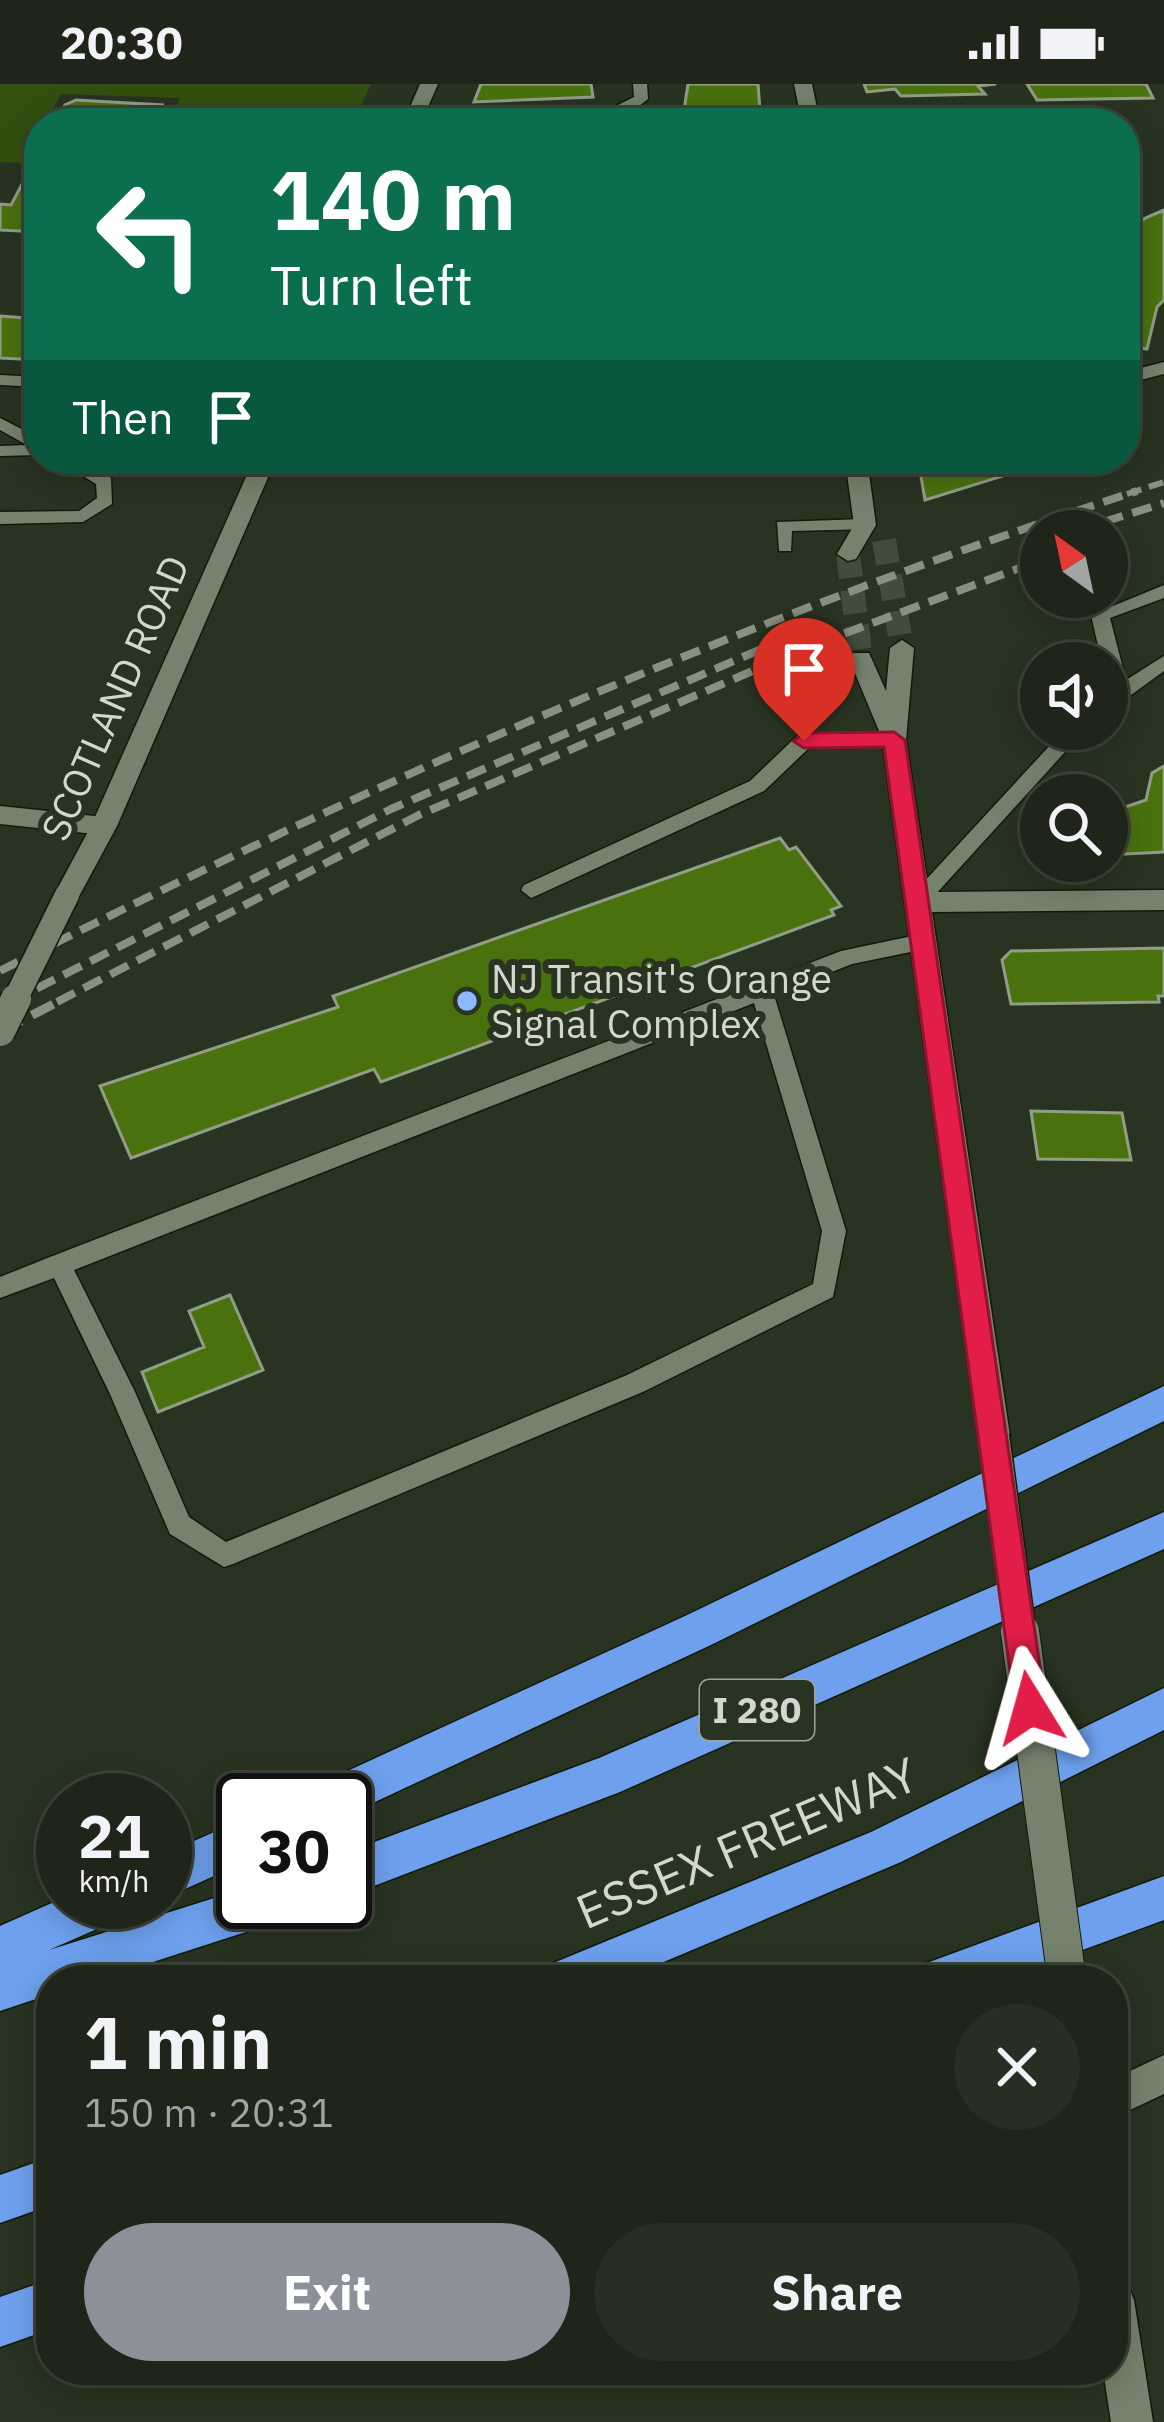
<!DOCTYPE html>
<meta charset="utf-8">
<style>
:root{--surface:#1f2619;--page:#272e22;--text:#f1f3f6;--muted:#a1a5a2;--line:#3c4338;--accent:#8c9099}
body{margin:0;font-family:"IBM Plex Sans",sans-serif;background:var(--page);color:var(--text);height:100vh;display:flex;flex-direction:column;font-size:45px;white-space:nowrap}
*{box-sizing:border-box;margin:0}
p{font-size:39px;color:var(--muted)}
.icon{flex:none;width:66px;height:66px;fill:none;stroke:currentColor;stroke-width:2;stroke-linecap:round;stroke-linejoin:round}
.map{position:relative;flex:1;overflow:hidden}
.side{position:absolute;left:36px;top:1881px;width:1092px;height:420px;display:flex;flex-direction:column;background:var(--surface);border-radius:48px;box-shadow:0 6px 30px #0003,0 0 0 3px var(--line)}
.side>*{flex:none}
.top-card{position:absolute;left:24px;top:24px;width:1116px;height:366px;border-radius:48px;box-shadow:0 6px 30px #0003,0 0 0 3px var(--line);background:#0b6e4f;color:#fff;overflow:hidden}
.needle{width:78px;rotate:327deg}
.fabs{position:absolute;left:1020px;top:426px;display:grid;gap:24px}
.fabs a{display:grid;place-items:center;width:108px;height:108px;border-radius:50%;background:var(--surface);box-shadow:0 6px 30px #0003,0 0 0 3px var(--line);font-size:60px}
.speed{position:absolute;left:36px;top:1689px;display:flex;gap:24px;font-size:60px;font-weight:700;text-align:center}
.speed>*{display:grid;place-content:center;width:156px;height:156px;border-radius:50%;background:var(--surface);box-shadow:0 6px 30px #0003,0 0 0 3px var(--line);line-height:1}
.speed small{font-size:30px;font-weight:400}
.speed .limit{border:6px solid #111;border-radius:18px;background:#fff;color:#111}
.pin{position:absolute;display:grid;place-items:center;width:102px;height:102px;color:#fff;margin:-123px -51px;border-radius:50% 50% 50% 0;rotate:-45deg;box-shadow:0 0 12px #0007}
.pin .icon{rotate:45deg}
.me{position:absolute;width:132px;margin:-66px;rotate:352deg;stroke-linejoin:round;filter:drop-shadow(0 0 9px #0008)}
.turn{display:flex;align-items:center;gap:42px;height:252px;padding:0 48px;font-size:54px}
.turn .icon{width:156px;height:156px;stroke-width:2.5}
.turn b{display:block;font-size:84px;line-height:102px}
.then{display:flex;align-items:center;height:114px;padding:0 48px;background:#0003;gap:24px;font-size:45px}
.round{display:grid;place-items:center;flex:none;width:126px;height:126px;border-radius:63px;background:var(--page)}
.summary{display:flex;align-items:center;justify-content:space-between;height:204px;padding:0 48px}
h1{font-size:72px;font-weight:700;line-height:90px}
.action{display:flex;gap:24px;margin-top:auto;padding:24px 48px}
.action a{flex:1;height:138px;border-radius:72px;background:var(--accent);color:#fff;font-size:48px;font-weight:700;line-height:138px;text-align:center}
.action a+a{background:var(--page);color:var(--text)}
.status{display:flex;justify-content:space-between;align-items:center;height:84px;padding:0 60px;background:var(--surface);direction:ltr}
.status svg{height:33px;fill:currentColor}
.map>svg:first-child{display:block}
.green{fill:#345010}
.building{fill:#49720e;stroke:#929d88;stroke-width:3}
.lines{fill:none;stroke-linecap:round;stroke-linejoin:round}
.street-tunnel{stroke:#424c3b;stroke-width:24;stroke-dasharray:24 12;stroke-linecap:butt}
.lane-casing{stroke:#121a09;stroke-width:3}
.street-casing{stroke:#121a09;stroke-width:3}
.secondary-casing{stroke:#121a09;stroke-width:3}
.highway-casing{stroke:#121a09;stroke-width:3}
.lane{fill:#76826d;fill-rule:evenodd}
.street{fill:#76826d;fill-rule:evenodd}
.secondary{fill:#76826d;fill-rule:evenodd}
.highway{fill:#6ea0ed;fill-rule:evenodd}
.rail-far2{stroke:#889082;stroke-width:6;stroke-dasharray:15 8;stroke-linecap:butt}
.rail-far1{stroke:#889082;stroke-width:8;stroke-dasharray:20 10;stroke-linecap:butt}
.rail{stroke:#889082;stroke-width:9;stroke-dasharray:24 12;stroke-linecap:butt}
.street-bridge-far1-casing{stroke:#121a09;stroke-width:33;stroke-linecap:butt}
.street-bridge-casing{stroke:#121a09;stroke-width:40;stroke-linecap:butt}
.secondary-bridge-far1-casing{stroke:#121a09;stroke-width:27;stroke-linecap:butt}
.secondary-bridge-casing{stroke:#121a09;stroke-width:33;stroke-linecap:butt}
.street-bridge-far1{stroke:#76826d;stroke-width:30}
.street-bridge{stroke:#76826d;stroke-width:38}
.secondary-bridge-far1{stroke:#76826d;stroke-width:24}
.secondary-bridge{stroke:#76826d;stroke-width:30}
.route{fill:#e11d48;stroke:#92132f;stroke-width:3}
.poi-dot{fill:#8db9fc;stroke:#293321;stroke-width:4.5}
.labels{text-anchor:middle;stroke-width:12;stroke-linejoin:round;paint-order:stroke}
.shield{fill:#293321;stroke:#9fa699;stroke-width:3}
.shield-label{font-size:36px;font-weight:bold;fill:#d2d8cd}
.street-label{font-size:39px;fill:#d2d8cd;stroke:#293321}
.poi-label{font-size:39px;fill:#d2d8cd;stroke:#293321;text-anchor:start}
.near-street-label{font-size:48px;fill:#d2d8cd;stroke:#293321}
</style>
<div class="status"><b>20:30</b><svg viewBox="0 0 49 12"><path d="M0 12V9h3v3zM5 12V6h3v6zM10 12V3h3v9zM15 12V0h3v12zM26 1h20v11H26zM47 4h2v5h-2z"/></svg></div>
<div class="map">
<svg width="1164" height="2338" viewBox="0 0 1164 2338">
<rect width="100%" height="100%" fill="#293321"/>
<!-- green -->
<path class="green" d="M0,0H371L353,39H169L180,14L61,10L45,39H39V49L23,79L0,78Z"/>
<!-- building -->
<path class="building" d="M481,0H591L593,13L474,18Z
M688,0H758L761,39H682Z
M864,0H996L978,2L985,10L901,12L895,5L867,8Z
M1027,0H1146L1153,14L1037,16Z
M76,16L162,21L160,26L169,27L163,39H55L65,21Z
M39,68V148L0,146V120L11,121Z
M1164,126V216L1157,223L1147,265L1125,262V143Z
M0,232L39,235V276L0,274Z
M918,375H1034L1035,382L925,416Z
M1164,682V768L1107,771V729L1146,716L1152,689Z
M780,754L789,766L796,763L841,822L831,826L834,831L381,998L374,985L131,1074L100,1002L338,923L333,912Z
M1164,864V912H1158L1159,918L1011,920L1002,876L1011,867Z
M1031,1027L1122,1029L1131,1076L1038,1075Z
M230,1211L263,1286L158,1328L142,1288L204,1263L189,1227Z"/>
<g class="lines">
<!-- street-tunnel -->
<path class="street-tunnel" d="M884,456L902,564
M848,470L861,575"/>
<defs>
<path id="lane" d="M633,0H647L648,15C618,41 582,39 544,39L604,28L634,13Z
M810,28H1073L1080,32L1073,36L805,35V29Z
M0,291L39,293V303L0,301Z
M0,334L39,354V371L0,372V362L27,361L0,346Z
M55,375H77L111,394L112,420L83,438L0,440V428L79,427L97,414L96,400Z
M865,435L871,437V445L792,447L791,467H779L777,438Z
M1164,501V514L1110,534L1126,596L1164,572V587L1116,622L1107,623V579H1102L1091,531Z
M1065,645H1086L924,823H910L906,818L910,813Z
M894,649L904,656L901,661L809,664L764,707L538,811L531,814L521,806L524,801L750,697L797,652Z
M922,850L933,858L930,864L852,880L774,911L846,1147L833,1213L645,1307L233,1480L224,1483L170,1450L110,1310L54,1194L0,1214V1193L50,1173L841,867ZM754,919L822,1147L813,1200L627,1291L226,1458L189,1433L135,1308L74,1186Z"/>
<path id="street" d="M794,0H812L820,39H802Z
M1164,278V290L1125,300V288Z
M845,375H867L876,441L856,475L848,477L837,470L854,441Z
M902,556L914,564L906,656L929,808L1164,806V826L932,828L1010,1352L1005,1362L994,1366L983,1362L978,1352L882,654L849,575L853,569H869L886,607L890,564Z
M0,722L104,733L117,742L104,751L0,740Z
M1164,1971V2010L1113,2034V1995Z
M1113,2195L1128,2201L1134,2216L1153,2338H1111L1103,2286H1113Z"/>
<path id="secondary" d="M420,0H438L421,39H403Z
M254,375H276L117,742L76,818H58L54,811L91,742Z"/>
<path id="highway" d="M1164,1302V1337L713,1560L345,1732V1716H311L317,1701L685,1532Z
M1164,1428V1465L620,1708L345,1813V1769L599,1674Z
M1164,1604V1646L901,1778L621,1896H544L551,1880L871,1748Z
M243,1735V1779L165,1814V1770Z
M1164,1792V1836L1001,1896H917L924,1880Z
M243,1805V1818H295L289,1834L97,1896H51V1910L0,1927V1842L63,1814L128,1818L122,1834L49,1866Z
M51,2073V2121L0,2139V2091Z
M51,2195V2245L0,2263V2213Z"/>
</defs>
<!-- lane casing -->
<use href="#lane" class="lane-casing"/>
<!-- street casing -->
<use href="#street" class="street-casing"/>
<!-- secondary casing -->
<use href="#secondary" class="secondary-casing"/>
<!-- highway casing -->
<use href="#highway" class="highway-casing"/>
<!-- lane -->
<use href="#lane" class="lane"/>
<!-- street -->
<use href="#street" class="street"/>
<!-- secondary -->
<use href="#secondary" class="secondary"/>
<!-- highway -->
<use href="#highway" class="highway"/>
<!-- rail-far2 -->
<path class="rail-far2" d="M1127,410L1164,398"/>
<!-- rail-far1 -->
<path class="rail-far1" d="M1075,447L1164,419
M0,887C369,699 743,535 1137,407
M10,918L391,725L794,551
M57,918L419,731L808,563L1041,476"/>
<!-- rail -->
<path class="rail" d="M0,924L16,915
M0,948L63,915"/>
<defs>
<path id="street-bridge-far1" d="M994,1352L1021,1551"/>
<path id="street-bridge" d="M1020,1548L1067,1896"/>
<path id="secondary-bridge-far1" d="M14,918L67,811"/>
<path id="secondary-bridge" d="M0,947L16,915"/>
</defs>
<!-- street-bridge-far1 casing -->
<use href="#street-bridge-far1" class="street-bridge-far1-casing"/>
<!-- street-bridge casing -->
<use href="#street-bridge" class="street-bridge-casing"/>
<!-- secondary-bridge-far1 casing -->
<use href="#secondary-bridge-far1" class="secondary-bridge-far1-casing"/>
<!-- secondary-bridge casing -->
<use href="#secondary-bridge" class="secondary-bridge-casing"/>
<!-- street-bridge-far1 -->
<use href="#street-bridge-far1" class="street-bridge-far1"/>
<!-- street-bridge -->
<use href="#street-bridge" class="street-bridge"/>
<!-- secondary-bridge-far1 -->
<use href="#secondary-bridge-far1" class="secondary-bridge-far1"/>
<!-- secondary-bridge -->
<use href="#secondary-bridge" class="secondary-bridge"/>
</g>
<!-- route -->
<path class="route" d="M894,648L905,656L1046,1624L1042,1635L1030,1640L1019,1635L1015,1624L884,663L804,664L793,657L804,649Z"/>
<!-- markers -->
<circle class="poi-dot" cx="467" cy="917" r="12"/>
<g class="labels">
<!-- shield labels -->
<rect class="shield" x="700" y="1596" width="114" height="60" rx="9"/>
<g class="shield-label">
<text x="757" y="1639">I 280</text>
</g>
<!-- street labels -->
<g class="street-label">
<text transform="translate(115 614) rotate(-66)" y="14">SCOTLAND ROAD</text>
</g>
<!-- poi labels -->
<g class="poi-label">
<text x="491" y="909">NJ Transit's Orange<tspan x="491" dy="45">Signal Complex</tspan></text>
</g>
<!-- near-street labels -->
<g class="near-street-label">
<text transform="translate(747 1759) rotate(-23)" y="17">ESSEX FREEWAY</text>
</g>
</g>
</svg>
<div class="fabs">
<a><svg class="needle" viewBox="-14 -14 28 28"><path d="M0-13l5 13h-10z" fill="#e53935"/><path d="M0 13l5-13h-10z" fill="#a1a5a2"/></svg></a>
<a><svg class="icon" aria-label="sound" viewBox="0 0 24 24"><path d="M4 9h4l5-4v14l-5-4H4zM17 9q2 3 0 6"/></svg></a>
<a><svg class="icon" aria-label="search" viewBox="0 0 24 24"><circle cx="10" cy="10" r="6"/><path d="M15 15l6 6"/></svg></a>
</div>
<div class="speed"><div>21<small>km/h</small></div><div class="limit">30</div></div>
<div class="pin" style="left:804px;top:657px;background:#d93025"><svg class="icon" aria-label="arrive" viewBox="0 0 24 24"><path d="M6 21V4h12l-3 4 3 4H6"/></svg></div>
<svg class="me" style="left:1030px;top:1624px" viewBox="-20 -20 40 40"><path d="M0-17L14 15 0 8-14 15z" fill="#e11d48" stroke="#fff" stroke-width="4"/></svg>
<div class="top-card">
<div class="turn"><svg class="icon" aria-label="left" viewBox="0 0 24 24"><path d="M17 20v-9H6M10 6l-5 5 5 5"/></svg><div><b>140 m</b>Turn left</div></div>
<div class="then">Then<svg class="icon" aria-label="arrive" viewBox="0 0 24 24"><path d="M6 21V4h12l-3 4 3 4H6"/></svg></div>
</div>
<section class="side">
<div class="summary"><div><h1>1 min</h1><p>150 m · 20:31</p></div><a class="round"><svg class="icon" aria-label="close" viewBox="0 0 24 24"><path d="M6 6l12 12M18 6L6 18"/></svg></a></div>
<div class="action"><a>Exit</a><a>Share</a></div>
</section>
</div>
